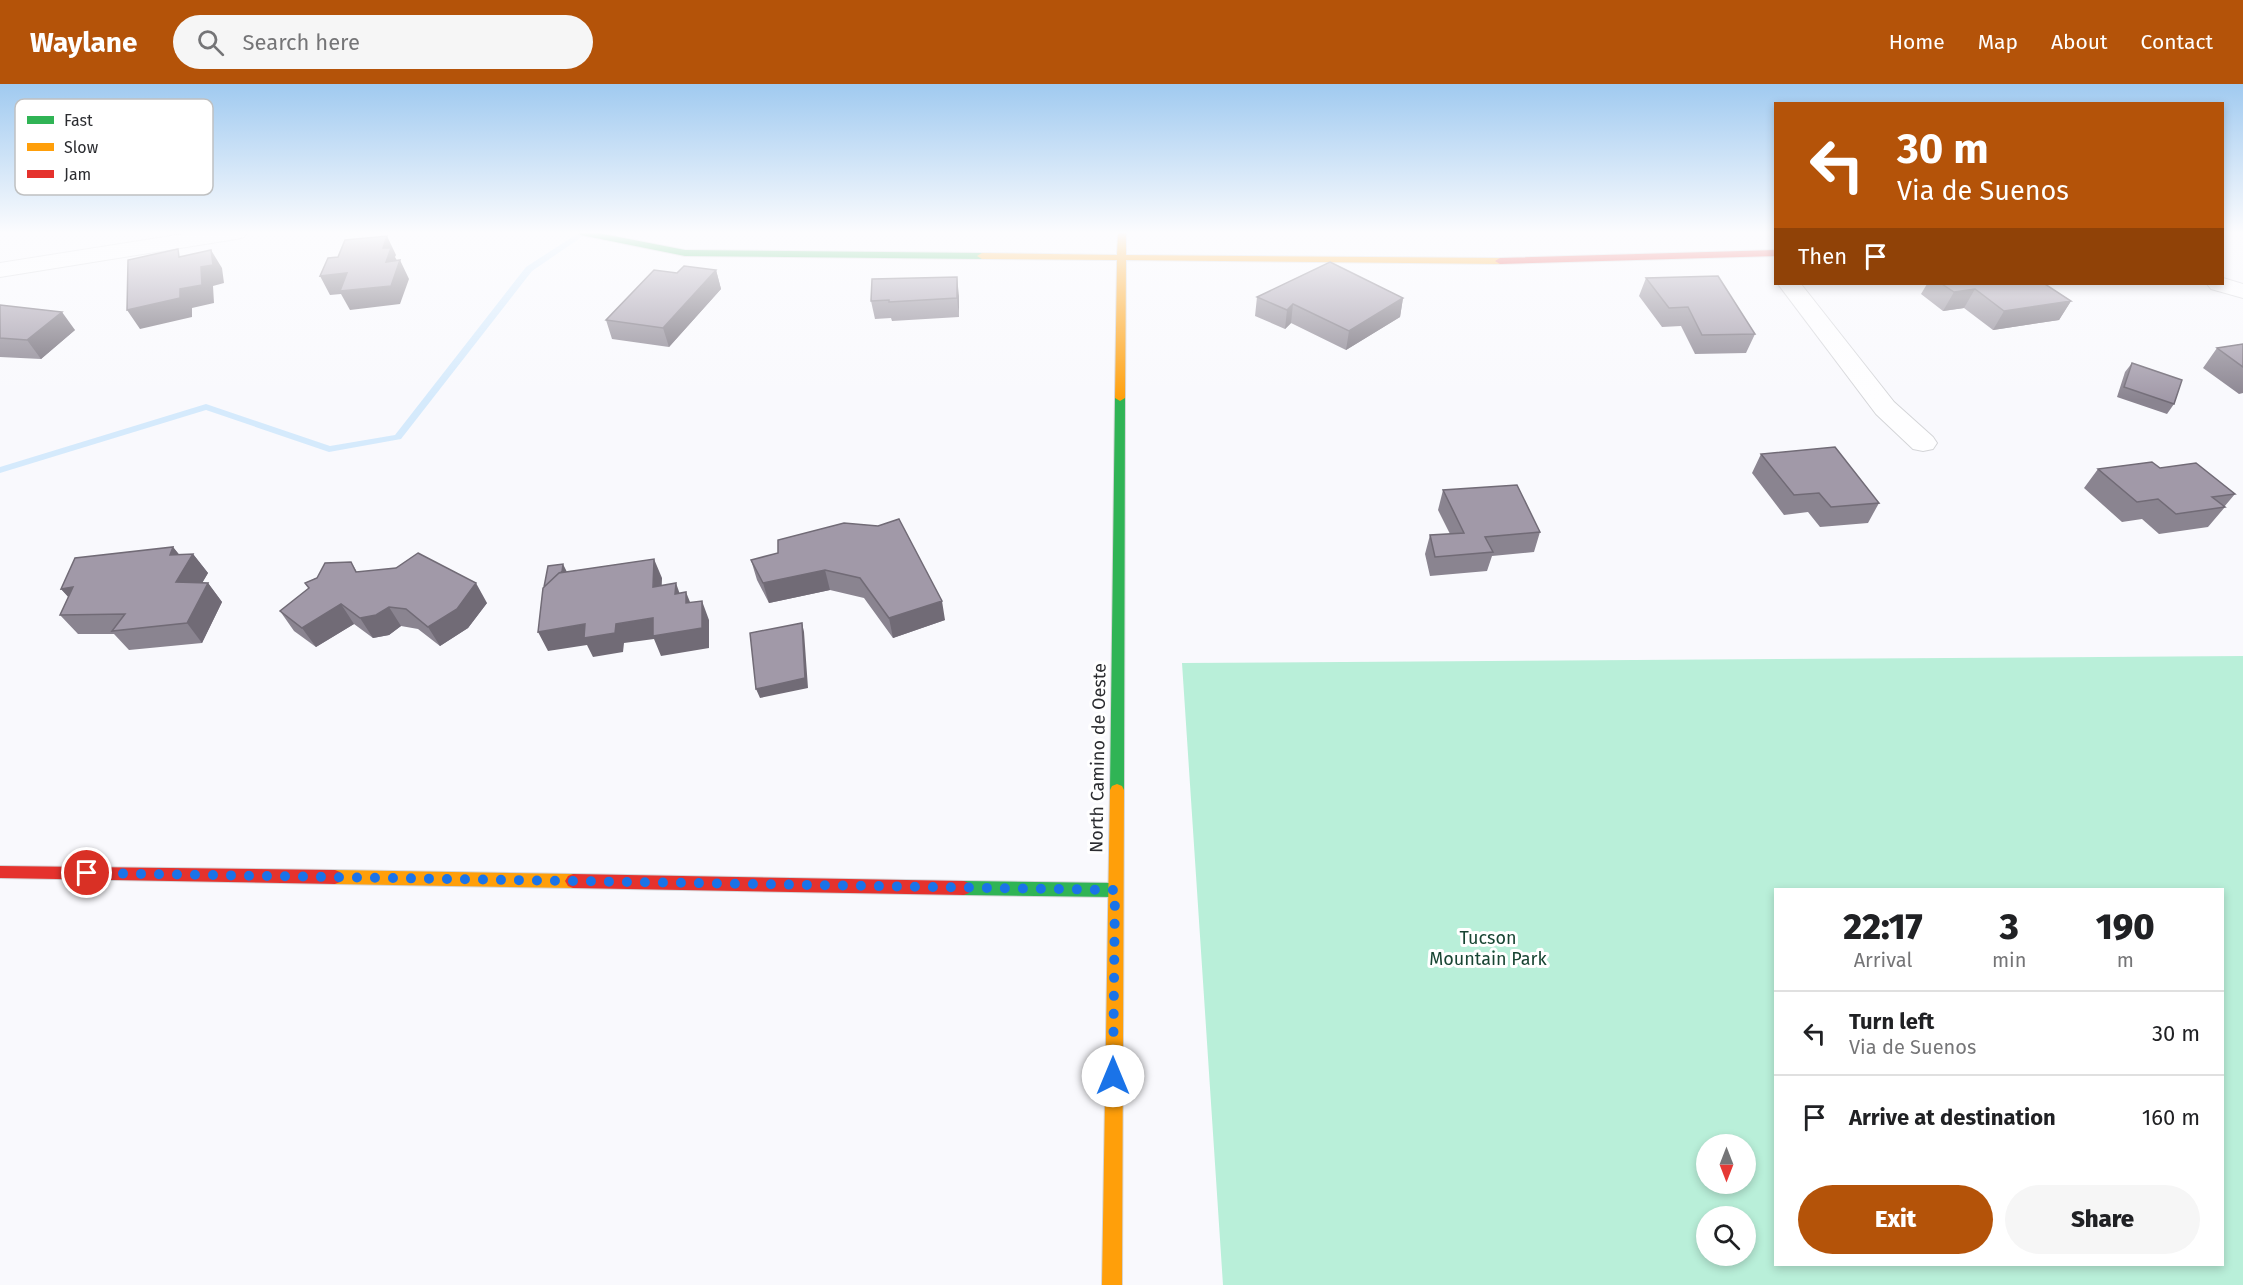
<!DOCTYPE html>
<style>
:root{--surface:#fff;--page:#f6f6f6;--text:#202124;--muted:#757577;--line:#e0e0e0;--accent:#b45309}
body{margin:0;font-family:"Fira Sans",sans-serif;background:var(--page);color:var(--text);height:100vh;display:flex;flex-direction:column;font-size:22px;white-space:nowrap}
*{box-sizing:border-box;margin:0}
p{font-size:20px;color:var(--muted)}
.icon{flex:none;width:33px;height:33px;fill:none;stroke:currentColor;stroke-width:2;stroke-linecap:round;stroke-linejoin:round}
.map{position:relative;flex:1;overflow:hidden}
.details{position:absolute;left:1774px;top:804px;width:450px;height:378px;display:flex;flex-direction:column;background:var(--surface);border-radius:0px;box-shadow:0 3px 9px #0003}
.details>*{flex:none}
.banner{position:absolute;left:1774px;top:18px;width:450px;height:183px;border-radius:0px;box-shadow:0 3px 9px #0003;background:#b45309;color:#fff;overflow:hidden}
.needle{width:39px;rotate:180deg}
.fabs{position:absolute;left:1696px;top:1050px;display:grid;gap:12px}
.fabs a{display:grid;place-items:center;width:60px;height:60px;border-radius:50%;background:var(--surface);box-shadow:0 3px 9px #0003;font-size:30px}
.pin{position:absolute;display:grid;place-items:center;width:51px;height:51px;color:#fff;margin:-26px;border:3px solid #fff;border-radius:50%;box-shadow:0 2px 6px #0007}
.me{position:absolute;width:66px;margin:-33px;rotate:0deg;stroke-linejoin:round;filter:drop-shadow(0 0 4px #0008)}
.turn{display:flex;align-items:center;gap:21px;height:126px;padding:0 24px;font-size:27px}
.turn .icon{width:78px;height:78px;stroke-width:2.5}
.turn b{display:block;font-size:42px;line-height:51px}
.then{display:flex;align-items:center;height:57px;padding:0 24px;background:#0003;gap:12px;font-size:22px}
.eta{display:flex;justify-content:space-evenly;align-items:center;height:102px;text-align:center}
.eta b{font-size:36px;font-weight:800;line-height:42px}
.cta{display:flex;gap:12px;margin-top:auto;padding:12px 24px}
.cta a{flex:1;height:69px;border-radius:36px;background:var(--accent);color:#fff;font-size:24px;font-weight:800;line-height:69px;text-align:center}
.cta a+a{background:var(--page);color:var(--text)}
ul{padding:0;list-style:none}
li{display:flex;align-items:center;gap:18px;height:84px;padding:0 24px;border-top:2px solid var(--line)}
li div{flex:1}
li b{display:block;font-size:22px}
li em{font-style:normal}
header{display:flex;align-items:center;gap:36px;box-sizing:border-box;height:84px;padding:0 30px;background:var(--accent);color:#fff}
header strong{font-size:28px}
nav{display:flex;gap:33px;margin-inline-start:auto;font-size:21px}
.search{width:420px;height:54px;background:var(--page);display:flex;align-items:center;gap:15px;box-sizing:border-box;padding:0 21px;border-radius:33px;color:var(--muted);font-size:22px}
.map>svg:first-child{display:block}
.green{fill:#b9efd9;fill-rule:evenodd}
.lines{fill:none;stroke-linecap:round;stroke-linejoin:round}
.stream{fill:#d5eafc;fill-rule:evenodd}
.street-casing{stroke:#d4d5d8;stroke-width:2}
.fast-casing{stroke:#d4d5d8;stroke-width:2}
.slow-casing{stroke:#d4d5d8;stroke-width:2}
.jam-casing{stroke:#d4d5d8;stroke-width:2}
.street{fill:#fefeff;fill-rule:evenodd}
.fast{fill:#30b455;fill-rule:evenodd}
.slow{fill:#ff9f0a;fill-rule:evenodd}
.jam{fill:#e5322d;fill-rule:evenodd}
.wall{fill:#8a8490}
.shaded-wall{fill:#716b76}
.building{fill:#a199a8;stroke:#716b76;stroke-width:1.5}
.route{stroke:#1a73e8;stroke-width:10;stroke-dasharray:0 18}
.labels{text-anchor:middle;stroke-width:6;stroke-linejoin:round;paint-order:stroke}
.street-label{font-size:18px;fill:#2b2c30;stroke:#fff}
.park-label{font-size:18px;fill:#184533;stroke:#fff}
.key{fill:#fff;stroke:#bfc0c1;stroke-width:1.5}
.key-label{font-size:16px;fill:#2b2c30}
</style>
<header>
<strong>Waylane</strong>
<div class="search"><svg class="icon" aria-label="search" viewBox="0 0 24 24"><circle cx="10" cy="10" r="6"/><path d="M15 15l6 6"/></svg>Search here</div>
<nav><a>Home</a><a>Map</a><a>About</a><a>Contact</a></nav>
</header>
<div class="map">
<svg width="2243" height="1201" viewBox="0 0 2243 1201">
<rect width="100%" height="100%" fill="#f9f9fd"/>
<!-- green -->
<path class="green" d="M2243,572V1201H1223L1182,579ZM1776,806H2223V1180H1776ZM1707,1060H1746V1100H1707ZM1707,1132H1746V1172H1707Z"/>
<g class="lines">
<!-- stream -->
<path class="stream" d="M580,148H589L532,187L401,355L329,368L206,326L0,389V383L206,320L330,362L395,351L526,183Z"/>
<defs>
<path id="street" d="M196,148H247L244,153L236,155L0,193V179Z
M2223,194L2243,200V214L2211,205L2207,200H2223Z
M1778,200H1801L1894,318L1933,353L1937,359L1933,365L1923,367L1913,365L1876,330Z"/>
<path id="fast" d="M577,148H593L685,166L982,169L987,172L982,175L685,172L581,151Z
M1120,311L1125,314L1124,706L1122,710L1117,712L1112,710L1110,706L1115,314Z
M964,797L1115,799L1120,801L1123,806L1120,811L1115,813L964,811L959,809L956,804L959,799Z"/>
<path id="slow" d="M1118,148H1126V171L1500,174L1505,177L1500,180L1126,176L1125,314L1120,317L1115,314L1117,176L982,175L977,172L982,169L1117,171Z
M1117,700L1122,702L1124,706L1122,1201H1102L1110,706L1112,702Z
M335,786L573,790L578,792L581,797L578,802L573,804L335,800L330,798L327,793L330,788Z"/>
<path id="jam" d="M1776,166V172L1500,180L1495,177L1500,174Z
M0,782L335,786L340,788L343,793L340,798L335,800L0,794Z
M573,790L964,797L969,799L972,804L969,809L964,811L573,804L568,802L565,797L568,792Z"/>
</defs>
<!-- street casing -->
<use href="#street" class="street-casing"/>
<!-- fast casing -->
<use href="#fast" class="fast-casing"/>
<!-- slow casing -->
<use href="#slow" class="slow-casing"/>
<!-- jam casing -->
<use href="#jam" class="jam-casing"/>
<!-- street -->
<use href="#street" class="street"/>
<!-- fast -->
<use href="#fast" class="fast"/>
<!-- slow -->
<use href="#slow" class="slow"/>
<!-- jam -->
<use href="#jam" class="jam"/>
</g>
<!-- wall -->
<path class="wall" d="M716,186L721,205L669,263L612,255L606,236L677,189Z
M957,193L959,233L892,237L891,234L875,235L871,217Z
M1646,194L1755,250L1746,269L1695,270L1681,242L1662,243L1639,212Z
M1927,200H2045L2071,217L2059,236L1993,246L1964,224L1943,227L1921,210Z
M1257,213L1403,214L1400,233L1346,266L1291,239L1285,245L1255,232Z
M0,221L75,246L41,275L0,273Z
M2243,260V309L2239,310L2203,284L2217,264Z
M2132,279L2174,320L2167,330L2117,313L2125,288Z
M1761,370L1879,419L1868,439L1820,443L1808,428L1784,431L1752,389Z
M2160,384L2235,410L2224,423H2225L2208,443L2159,450L2142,435L2122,438L2084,404L2098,385Z
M1443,406L1540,448L1534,468L1492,472L1487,487L1430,492L1425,470L1430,451L1450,450L1438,426Z
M844,439L945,536L893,554L864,514L830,506L769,519L757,496L751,476L778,469Z
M173,463L179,471L193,470L208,489L202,499H208L222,518L202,559L129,566L114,550H78L60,531L69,513L61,505Z
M351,478L357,488L487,519L468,544L440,562L418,545L401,542L389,551L373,554L354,540L316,563L294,547L280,527L309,504L305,499Z"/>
<!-- shaded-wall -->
<path class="shaded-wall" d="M387,152L396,171L395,173L399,180L400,176L409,195L400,220L350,226L341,210L330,211L320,192L386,178L383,164Z
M211,166L222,184L224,199L213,202L214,219L192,224V233L140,245L127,226L180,205L201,183Z
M716,186L721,205L669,263L663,244Z
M957,193L959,212V233L957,214Z
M1975,205L1964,224L1943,227L1954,208Z
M1403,214L1400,233L1346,266L1349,247Z
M2071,217L2059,236L1993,246L2004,227Z
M1293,220L1291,239L1285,245L1287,226Z
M62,228L75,246L41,275L27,256Z
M173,463L187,480L193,470L208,489L191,518L176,498L170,471Z
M654,475L662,494L661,522L653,503Z
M563,480L568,490L560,502Z
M825,486L830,506L769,519L763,499Z
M208,499L222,518L202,559L187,539Z
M476,499L487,519L468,544L440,562L428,543Z
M676,499L683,519L675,510Z
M73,503L78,524L61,505Z
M686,508L694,528L686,519Z
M702,517L709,536V564L661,572L654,555L624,559L623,568L593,573L587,561L548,567L538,548L585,540H616L653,534Z
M942,517L945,536L893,554L889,534Z
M341,520L354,540L316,563L302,544Z
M389,523L401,542L389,551L373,554L360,534Z
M802,539L804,548L808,604L760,614L756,605Z"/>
<!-- building -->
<path class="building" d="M387,152L383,164H391L386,178L400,176L391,202L340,207L347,189L320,192L328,174L338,173L345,156Z
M178,165L179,173L211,166L213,181L201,183L202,201L180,205V214L127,226L128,176Z
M1330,178L1403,214L1349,247L1293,220L1287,226L1257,213Z
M684,182L716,186L663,244L606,236L654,186L677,189Z
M1718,192L1755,250L1702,251L1688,223L1669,224L1646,194Z
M957,193V214L889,218V216L871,217L872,195Z
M1942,200H2045L2071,217L2004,227L1975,205L1954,208Z
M0,221L62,228L27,256L0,254Z
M2243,260V283L2217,264Z
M2132,279L2182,296L2174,320L2124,303Z
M1835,363L1879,419L1831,423L1819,409L1794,411L1761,370Z
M2152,378L2160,384L2196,379L2235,410L2212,413L2225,423L2176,430L2158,415L2137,418L2098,385Z
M1517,401L1540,448L1485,453L1493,468L1435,473L1430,451L1464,449L1443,406Z
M899,435L942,517L889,534L860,494L825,486L763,499L751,476L778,469V456L844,439L878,442Z
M173,463L170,471L193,470L176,498L208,499L187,539L112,547L125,530L60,531L73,503L61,505L75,474Z
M418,469L476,499L457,525L428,543L406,525L389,523L376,531L360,534L341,520L302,544L280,527L309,504L305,499L317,494L325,479L351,478L356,488L396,484Z
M654,475L653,503L676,499L675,510L686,508V519L702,517V544L653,552V534L616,540L615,549L584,554L585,540L538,548L543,504L559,489Z
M563,480L562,488L559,489L544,503L548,482Z
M802,539L805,594L756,605L750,549Z"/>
<!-- sky -->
<linearGradient id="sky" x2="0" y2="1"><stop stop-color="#a0caf0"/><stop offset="0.47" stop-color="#fcfcfe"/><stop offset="1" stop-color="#fcfcfe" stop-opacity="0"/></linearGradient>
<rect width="2243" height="316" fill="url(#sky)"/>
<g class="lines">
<!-- route -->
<path class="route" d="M87,789L1115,806L1113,992"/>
</g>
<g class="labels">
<!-- street labels -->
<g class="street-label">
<text transform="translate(1098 674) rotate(-89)" y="6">North Camino de Oeste</text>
</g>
<!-- park labels -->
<g class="park-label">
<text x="1488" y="860">Tucson<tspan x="1488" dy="21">Mountain Park</tspan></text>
</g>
</g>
<!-- legend -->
<rect x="15" y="15" width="198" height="96" rx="9" class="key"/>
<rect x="27" y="32" width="27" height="8" fill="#30b455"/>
<rect x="27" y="59" width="27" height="8" fill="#ff9f0a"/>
<rect x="27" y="86" width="27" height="8" fill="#e5322d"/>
<g class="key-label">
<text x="64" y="42">Fast</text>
<text x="64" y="69">Slow</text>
<text x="64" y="96">Jam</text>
</g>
</svg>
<div class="fabs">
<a><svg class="needle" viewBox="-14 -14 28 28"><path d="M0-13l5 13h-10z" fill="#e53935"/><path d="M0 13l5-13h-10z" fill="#757577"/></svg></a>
<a><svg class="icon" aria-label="search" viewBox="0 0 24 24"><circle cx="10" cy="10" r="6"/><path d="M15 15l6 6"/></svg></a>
</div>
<div class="pin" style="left:87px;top:789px;background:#d93025"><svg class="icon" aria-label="arrive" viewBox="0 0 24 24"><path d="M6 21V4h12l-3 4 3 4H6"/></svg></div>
<svg class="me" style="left:1113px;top:992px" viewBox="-20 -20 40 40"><circle r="19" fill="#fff"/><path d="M0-13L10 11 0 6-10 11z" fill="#1a73e8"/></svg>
<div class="banner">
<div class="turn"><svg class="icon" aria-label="left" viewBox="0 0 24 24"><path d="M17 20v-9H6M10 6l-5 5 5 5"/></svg><div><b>30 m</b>Via de Suenos</div></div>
<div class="then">Then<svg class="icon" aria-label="arrive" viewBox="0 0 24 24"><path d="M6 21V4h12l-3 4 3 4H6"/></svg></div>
</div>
<section class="details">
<div class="eta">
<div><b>22:17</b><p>Arrival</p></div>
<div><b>3</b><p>min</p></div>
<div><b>190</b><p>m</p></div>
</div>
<ul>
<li><svg class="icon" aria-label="left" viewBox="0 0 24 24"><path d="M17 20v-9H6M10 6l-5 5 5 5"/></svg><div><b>Turn left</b><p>Via de Suenos</p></div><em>30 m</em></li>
<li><svg class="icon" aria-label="arrive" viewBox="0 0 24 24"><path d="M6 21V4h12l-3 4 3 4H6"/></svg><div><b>Arrive at destination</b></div><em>160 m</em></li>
</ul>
<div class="cta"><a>Exit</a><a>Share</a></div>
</section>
</div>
